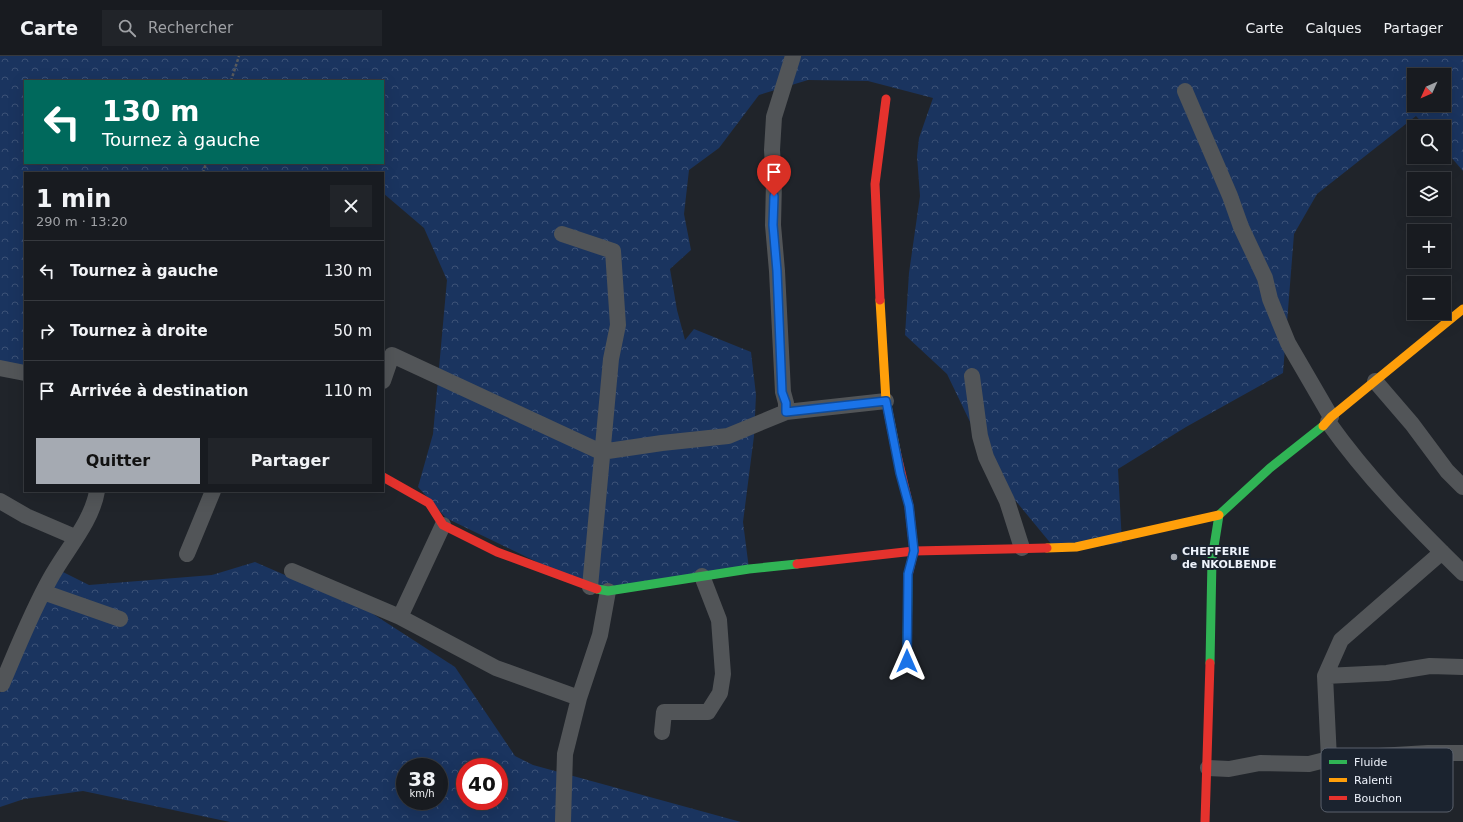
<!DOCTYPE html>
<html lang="fr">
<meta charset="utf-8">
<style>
:root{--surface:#181b20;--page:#212429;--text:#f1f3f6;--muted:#9fa1a5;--line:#36393e;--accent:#a5aab2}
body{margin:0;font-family:"DejaVu Sans",sans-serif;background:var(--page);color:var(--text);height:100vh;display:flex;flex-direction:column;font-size:15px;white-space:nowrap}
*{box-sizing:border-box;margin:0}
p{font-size:13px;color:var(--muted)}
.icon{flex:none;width:22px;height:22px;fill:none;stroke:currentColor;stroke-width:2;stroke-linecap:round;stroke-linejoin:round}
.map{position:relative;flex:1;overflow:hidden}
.drawer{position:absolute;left:24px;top:116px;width:360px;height:320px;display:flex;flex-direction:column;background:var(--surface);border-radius:0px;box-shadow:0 4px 16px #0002,0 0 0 1px var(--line)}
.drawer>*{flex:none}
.hud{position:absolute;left:24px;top:24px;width:360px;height:84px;border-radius:0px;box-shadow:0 4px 16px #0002,0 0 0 1px var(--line);background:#00695c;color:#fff;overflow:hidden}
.needle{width:26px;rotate:225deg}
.controls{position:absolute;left:1407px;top:12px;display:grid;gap:8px}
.controls a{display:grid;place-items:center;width:44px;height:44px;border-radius:0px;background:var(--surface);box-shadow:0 4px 16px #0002,0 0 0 1px var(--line);font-size:20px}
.speed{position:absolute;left:396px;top:702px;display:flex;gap:8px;font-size:20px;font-weight:700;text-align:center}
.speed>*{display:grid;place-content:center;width:52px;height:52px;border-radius:50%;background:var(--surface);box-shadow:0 4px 16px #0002,0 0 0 1px var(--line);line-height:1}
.speed small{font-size:10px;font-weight:400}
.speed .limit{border:6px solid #d22;background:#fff;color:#111}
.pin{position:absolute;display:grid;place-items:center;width:34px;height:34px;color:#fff;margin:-41px -17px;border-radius:50% 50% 50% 0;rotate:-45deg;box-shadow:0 0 4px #0007}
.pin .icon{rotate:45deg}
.me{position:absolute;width:44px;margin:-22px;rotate:0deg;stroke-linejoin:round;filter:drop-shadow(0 0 3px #0008)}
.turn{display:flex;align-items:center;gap:14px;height:84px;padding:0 12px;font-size:18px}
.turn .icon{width:52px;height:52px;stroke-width:2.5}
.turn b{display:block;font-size:28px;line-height:34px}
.round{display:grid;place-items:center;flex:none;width:42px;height:42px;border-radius:0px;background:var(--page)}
.head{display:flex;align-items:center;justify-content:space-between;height:68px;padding:0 12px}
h1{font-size:24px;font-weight:700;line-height:30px}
.action{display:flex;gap:8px;margin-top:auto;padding:8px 12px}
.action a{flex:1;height:46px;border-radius:0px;background:var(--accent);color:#111;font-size:16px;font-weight:700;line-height:46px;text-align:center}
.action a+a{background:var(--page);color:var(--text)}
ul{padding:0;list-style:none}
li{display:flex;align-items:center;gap:12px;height:60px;padding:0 12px;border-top:1px solid var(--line)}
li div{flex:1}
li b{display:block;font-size:15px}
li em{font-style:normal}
header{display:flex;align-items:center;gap:24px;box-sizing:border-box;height:56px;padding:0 20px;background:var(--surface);border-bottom:1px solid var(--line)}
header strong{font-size:19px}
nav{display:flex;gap:22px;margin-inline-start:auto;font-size:14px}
.search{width:280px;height:36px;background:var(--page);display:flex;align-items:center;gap:10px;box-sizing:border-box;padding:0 14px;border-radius:0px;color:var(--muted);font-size:15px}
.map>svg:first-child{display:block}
.forest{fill:url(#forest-crowns);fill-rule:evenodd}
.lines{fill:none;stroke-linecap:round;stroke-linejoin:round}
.path{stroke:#585a5c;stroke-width:2.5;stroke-dasharray:3 2;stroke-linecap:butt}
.street{stroke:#525558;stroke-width:16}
.fast{stroke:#30b455;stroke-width:9}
.slow{stroke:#ff9f0a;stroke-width:9}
.jam{stroke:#e5322d;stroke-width:9}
.route-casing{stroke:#114b97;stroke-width:10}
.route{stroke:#1a73e8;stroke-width:7}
.poi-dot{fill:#a5aab2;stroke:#1b232f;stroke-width:1.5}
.labels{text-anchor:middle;stroke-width:4;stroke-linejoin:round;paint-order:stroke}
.poi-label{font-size:11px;font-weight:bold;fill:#edf2fb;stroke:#1b232f;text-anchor:start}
.key{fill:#1b232f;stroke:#5a616c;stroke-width:1}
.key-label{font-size:11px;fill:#edf2fb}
</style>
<header>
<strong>Carte</strong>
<div class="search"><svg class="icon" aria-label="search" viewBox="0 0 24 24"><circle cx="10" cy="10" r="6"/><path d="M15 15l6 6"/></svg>Rechercher</div>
<nav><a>Carte</a><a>Calques</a><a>Partager</a></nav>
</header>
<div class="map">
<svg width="1463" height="766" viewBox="0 0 1463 766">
<defs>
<pattern id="forest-crowns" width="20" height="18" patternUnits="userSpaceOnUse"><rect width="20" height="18" fill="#1a345f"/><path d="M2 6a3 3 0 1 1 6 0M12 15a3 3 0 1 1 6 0" fill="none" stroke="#3c5277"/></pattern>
</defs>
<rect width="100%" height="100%" fill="#20242a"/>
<!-- forest -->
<path class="forest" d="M0,0H1463V115L1444,93V71H1426L1416,60L1317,138L1294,178L1283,317L1186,371L1118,413L1122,487L1057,495L1010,438L984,395L947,318L905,279L909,217L920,140L917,100L919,82L933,42L868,25L808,24L759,39L719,92L689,114L684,158L691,194L670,213L677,254L685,284L694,273L751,296L756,339L754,380L743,466L749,513L601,537L446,462L418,431L433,378L447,224L424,172L383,137V117H25V317L0,312ZM1414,19H1444V49H1414ZM25,25H383V107H25Z
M255,506L370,556L455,611L515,700L533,709L741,766H230L83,735L24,743L0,751V637L55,512L89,529L212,519ZM405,711H439V745H405ZM465,711H499V745H465Z"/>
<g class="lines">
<!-- path -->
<path class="path" d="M231,25L239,0
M203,117L206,107"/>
<!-- street -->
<path class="street" d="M793,0L774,61L772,94L774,125L773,169L777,215L783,336L786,347V356L886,345
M1185,35L1230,140L1241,171L1265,222L1270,243L1288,287L1331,361
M562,178L613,195L618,269L611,303L590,531
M0,312L25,317
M972,320L980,380L986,401L1007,445L1022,492
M383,325L392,299L601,396L662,387L728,380L786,356
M1375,325L1412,368L1447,415L1463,431
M1328,366C1367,421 1414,469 1463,517
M0,445L26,460L75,481
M187,498L213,435
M292,515L400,561L496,612L579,642
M43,536L120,563
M400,561L443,469
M1325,620L1387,617L1430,610L1463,611
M2,628C17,593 31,557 50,523C65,495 92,466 97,435
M662,676L664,656H708L720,637L723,618L719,564L702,520
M1329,703L1325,620L1341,584L1442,496
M1208,712L1229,713L1260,707L1309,708L1329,703L1428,697H1463
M563,765L565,698L579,642L600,579L608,535"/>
<!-- fast -->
<path class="fast" d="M597,533L608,535L749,513L797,508
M907,605L908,519
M1210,607L1212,503L1219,459L1270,412L1323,370"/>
<!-- slow -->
<path class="slow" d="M880,244L886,345L896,395
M1323,370L1331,361L1463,253
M1047,492L1076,491L1219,459"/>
<!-- jam -->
<path class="jam" d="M880,244L875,128L886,43
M896,395L909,450L914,495L908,519
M383,421L429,447L443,469L497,496L597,533
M797,508L914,495L1047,492
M1205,766L1210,607"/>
</g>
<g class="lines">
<defs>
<path id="route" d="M774,140L773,169L777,215L782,336L786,347V356L886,345L900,417L909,450L914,495L908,518L907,605"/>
</defs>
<!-- route casing -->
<use href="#route" class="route-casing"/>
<!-- route -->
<use href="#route" class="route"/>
</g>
<!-- markers -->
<circle class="poi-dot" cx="1174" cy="501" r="4"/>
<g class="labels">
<!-- poi labels -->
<g class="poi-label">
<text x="1182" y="499">CHEFFERIE<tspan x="1182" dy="13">de NKOLBENDE</tspan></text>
</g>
</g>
<!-- legend -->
<rect x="1321" y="692" width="132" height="64" rx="6" class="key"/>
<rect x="1329" y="704" width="18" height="4" fill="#30b455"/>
<rect x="1329" y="722" width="18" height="4" fill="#ff9f0a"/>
<rect x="1329" y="740" width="18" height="4" fill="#e5322d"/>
<g class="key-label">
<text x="1354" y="710">Fluide</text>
<text x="1354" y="728">Ralenti</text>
<text x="1354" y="746">Bouchon</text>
</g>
</svg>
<div class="controls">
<a><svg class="needle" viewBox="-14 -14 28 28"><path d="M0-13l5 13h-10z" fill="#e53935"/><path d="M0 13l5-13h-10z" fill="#9fa1a5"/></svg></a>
<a><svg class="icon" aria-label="search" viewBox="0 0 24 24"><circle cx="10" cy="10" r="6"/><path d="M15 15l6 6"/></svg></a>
<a><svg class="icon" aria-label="layers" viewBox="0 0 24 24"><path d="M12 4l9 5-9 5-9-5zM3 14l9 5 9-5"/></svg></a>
<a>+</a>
<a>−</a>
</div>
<div class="speed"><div>38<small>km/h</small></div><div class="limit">40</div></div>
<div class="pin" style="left:774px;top:140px;background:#d93025"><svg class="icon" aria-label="arrive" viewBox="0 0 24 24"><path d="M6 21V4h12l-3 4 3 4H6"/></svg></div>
<svg class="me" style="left:907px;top:605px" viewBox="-20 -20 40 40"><path d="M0-17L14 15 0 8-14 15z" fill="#1a73e8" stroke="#fff" stroke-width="4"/></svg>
<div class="hud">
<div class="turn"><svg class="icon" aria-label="left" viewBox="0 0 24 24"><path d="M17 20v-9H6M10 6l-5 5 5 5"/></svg><div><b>130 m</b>Tournez à gauche</div></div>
</div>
<section class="drawer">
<div class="head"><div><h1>1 min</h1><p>290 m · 13:20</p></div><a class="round"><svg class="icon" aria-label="close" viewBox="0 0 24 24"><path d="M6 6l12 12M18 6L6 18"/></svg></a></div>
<ul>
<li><svg class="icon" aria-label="left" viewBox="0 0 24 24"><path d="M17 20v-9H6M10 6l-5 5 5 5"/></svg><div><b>Tournez à gauche</b></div><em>130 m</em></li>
<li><svg class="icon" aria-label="right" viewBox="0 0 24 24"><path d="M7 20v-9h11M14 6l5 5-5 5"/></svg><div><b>Tournez à droite</b></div><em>50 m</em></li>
<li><svg class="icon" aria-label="arrive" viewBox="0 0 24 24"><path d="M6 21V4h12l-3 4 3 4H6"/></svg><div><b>Arrivée à destination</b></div><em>110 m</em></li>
</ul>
<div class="action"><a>Quitter</a><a>Partager</a></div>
</section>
</div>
